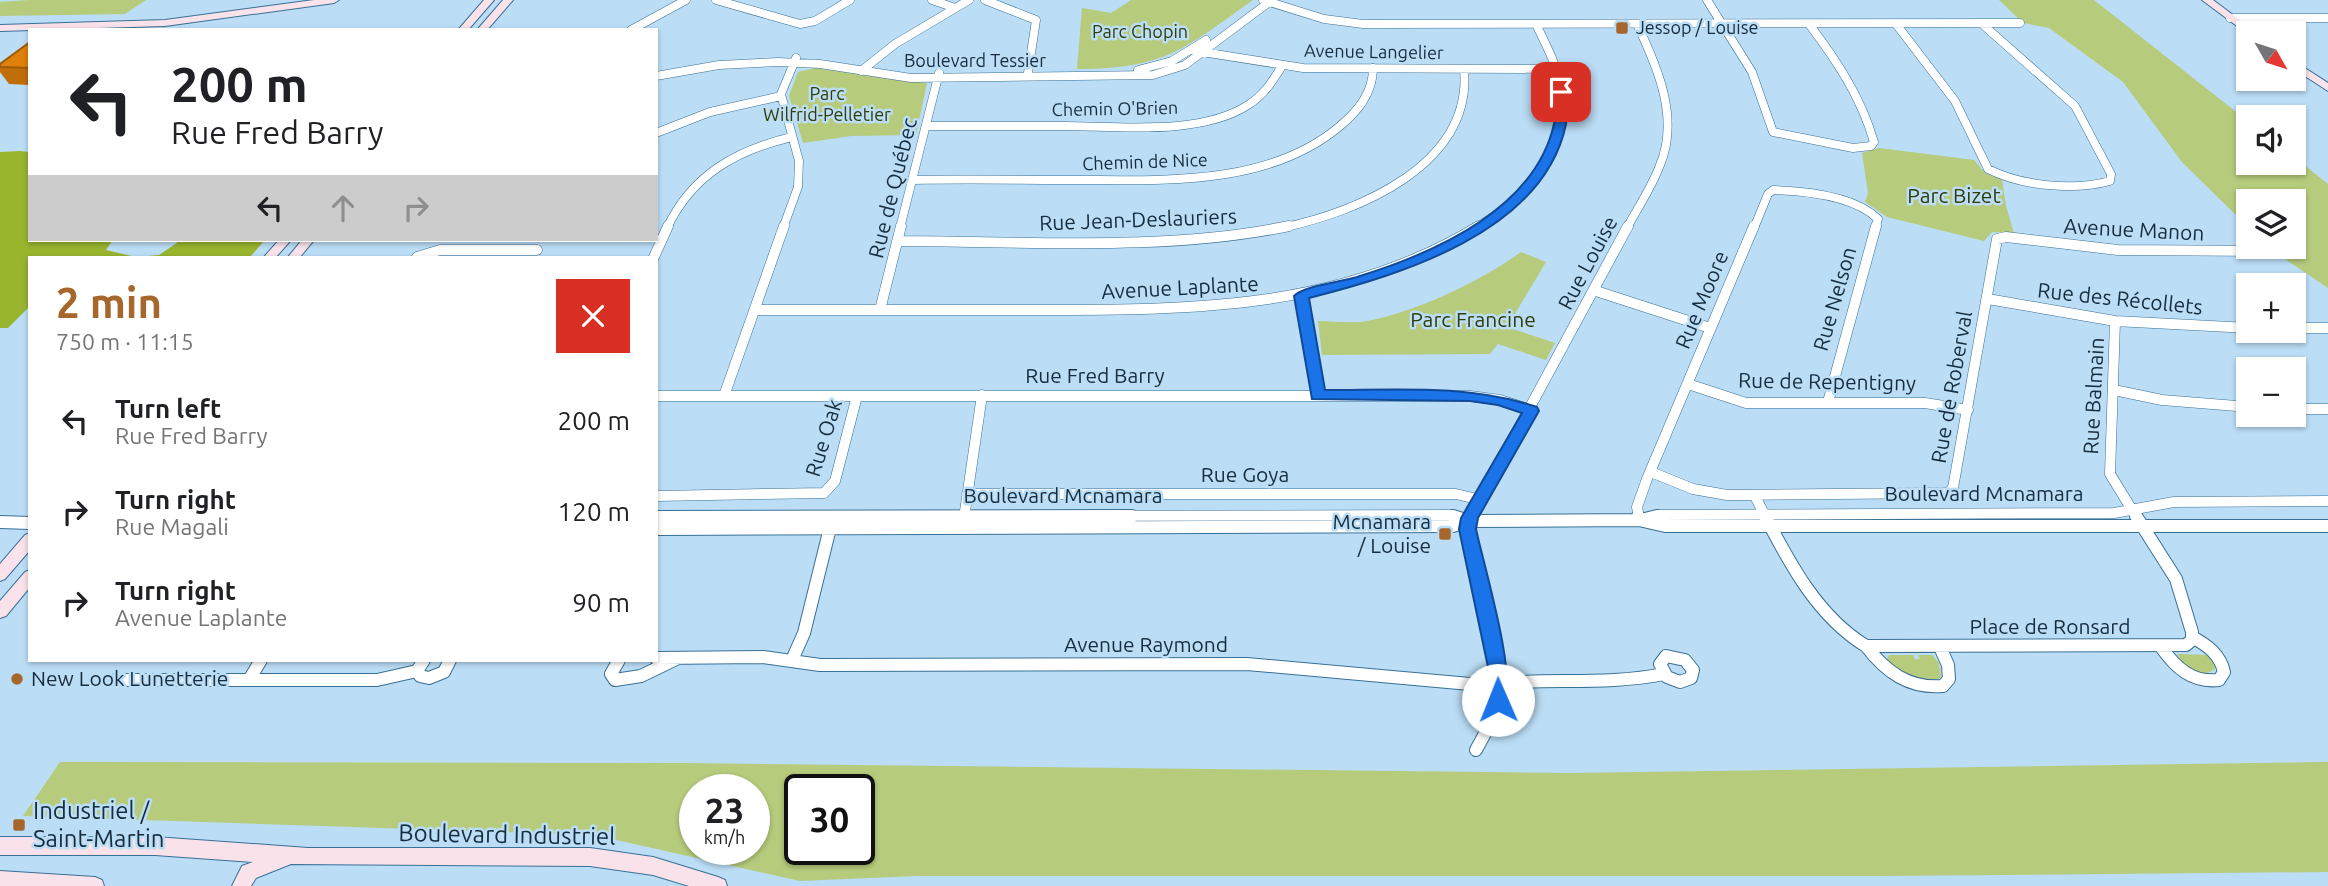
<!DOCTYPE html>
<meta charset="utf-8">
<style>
:root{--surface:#fff;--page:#f2f2f2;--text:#202124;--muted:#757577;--accent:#a5672c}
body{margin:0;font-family:Ubuntu,sans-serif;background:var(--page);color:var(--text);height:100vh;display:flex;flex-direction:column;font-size:26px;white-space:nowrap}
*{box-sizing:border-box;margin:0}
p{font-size:23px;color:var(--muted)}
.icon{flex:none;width:38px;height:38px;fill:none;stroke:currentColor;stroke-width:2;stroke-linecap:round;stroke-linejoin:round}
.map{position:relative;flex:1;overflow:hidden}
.side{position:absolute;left:28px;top:256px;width:630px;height:406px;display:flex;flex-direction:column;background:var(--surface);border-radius:0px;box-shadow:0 2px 5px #0004}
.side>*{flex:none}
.hud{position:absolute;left:28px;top:28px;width:630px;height:214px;border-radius:0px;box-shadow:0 2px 5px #0004;background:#fff;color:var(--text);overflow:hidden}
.needle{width:46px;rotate:129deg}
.tools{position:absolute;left:2236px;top:21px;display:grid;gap:14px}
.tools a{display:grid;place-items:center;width:70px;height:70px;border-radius:0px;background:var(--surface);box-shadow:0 2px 5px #0004;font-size:35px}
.speed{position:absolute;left:679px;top:774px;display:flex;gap:14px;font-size:35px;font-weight:700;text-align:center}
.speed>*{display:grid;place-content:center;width:91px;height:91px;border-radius:50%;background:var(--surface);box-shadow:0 2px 5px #0004;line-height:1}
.speed small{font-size:18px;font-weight:400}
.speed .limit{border:4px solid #111;border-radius:10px;background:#fff;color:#111}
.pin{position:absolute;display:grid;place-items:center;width:60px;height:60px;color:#fff;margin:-30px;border-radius:14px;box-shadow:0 4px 10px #0006}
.me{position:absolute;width:77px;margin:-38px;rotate:359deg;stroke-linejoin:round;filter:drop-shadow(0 0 5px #0008)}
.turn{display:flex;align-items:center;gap:24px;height:147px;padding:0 28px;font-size:32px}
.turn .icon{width:91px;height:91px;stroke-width:2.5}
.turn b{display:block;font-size:49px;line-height:60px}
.lanes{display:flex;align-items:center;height:66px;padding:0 28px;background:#0003;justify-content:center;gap:35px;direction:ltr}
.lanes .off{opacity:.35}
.round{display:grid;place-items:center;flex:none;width:74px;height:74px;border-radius:0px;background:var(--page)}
.headline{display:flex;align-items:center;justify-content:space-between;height:119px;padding:0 28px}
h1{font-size:42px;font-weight:600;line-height:52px;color:var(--accent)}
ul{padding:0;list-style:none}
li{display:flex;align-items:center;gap:21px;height:91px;padding:0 28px}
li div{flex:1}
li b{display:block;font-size:26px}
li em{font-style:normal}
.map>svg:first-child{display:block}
.green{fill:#b6cb7c;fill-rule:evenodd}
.forest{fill:#99b52e}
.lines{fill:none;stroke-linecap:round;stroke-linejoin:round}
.street-far2-casing{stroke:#397096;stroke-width:9}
.street-far1-casing{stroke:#397096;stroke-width:11}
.street-casing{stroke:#397096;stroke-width:14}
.secondary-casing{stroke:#397096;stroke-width:2}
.street-far2{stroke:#fff;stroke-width:8}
.street-far1{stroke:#fff;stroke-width:10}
.street{stroke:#fff;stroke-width:12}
.secondary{fill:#f9e2e9;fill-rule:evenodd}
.wall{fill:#c06e09}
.building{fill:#df800a;stroke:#9c5a07;stroke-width:2}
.route{fill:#1a73e8;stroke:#114b97;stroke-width:2}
.poi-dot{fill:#a5672c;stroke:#bbddf6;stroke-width:2.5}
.labels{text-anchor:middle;stroke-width:5;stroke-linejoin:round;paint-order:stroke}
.far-poi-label{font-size:18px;fill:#162d3e;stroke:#bbddf6;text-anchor:start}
.far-park-label{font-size:18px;fill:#313c06;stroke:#bbddf6}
.far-street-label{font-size:18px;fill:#162d3e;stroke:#bbddf6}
.street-label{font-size:21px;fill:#162d3e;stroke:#bbddf6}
.park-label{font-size:21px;fill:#313c06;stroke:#bbddf6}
.poi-label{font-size:21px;fill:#162d3e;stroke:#bbddf6;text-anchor:end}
.near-poi-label{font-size:24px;fill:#162d3e;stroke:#bbddf6;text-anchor:start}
.near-street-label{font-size:24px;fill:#162d3e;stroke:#bbddf6}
</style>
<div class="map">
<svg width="2328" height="886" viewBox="0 0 2328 886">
<rect width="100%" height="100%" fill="#bbddf6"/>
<!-- green -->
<path class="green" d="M29,0H146L125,14L0,16V2Z
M1131,0H1253C1184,49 1165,69 1077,69L1082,8L1111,13Z
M1999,0H2094L2249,122V163H2294V157L2328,184V288L2267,247H2294V201H2249V228L2182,162L2123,82L2049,28L2023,23Z
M815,68L927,83L916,135L851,136L803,143L789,96L798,72Z
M1879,148L1974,160L1985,173L2002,180L2006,206L2014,233L1992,232L1984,241L1887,217L1865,202L1868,193L1862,153Z
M1521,252L1546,262L1507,327L1555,343L1546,360L1498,344L1490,354L1322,355L1318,321C1333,321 1352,324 1367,321C1414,313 1483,280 1521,252Z
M2177,654L2207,655L2213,661L2215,669L2206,674L2187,669Z
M1889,655H1913L1915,659H1920L1918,655H1932L1939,663L1941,677L1936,681L1910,678L1886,661Z
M60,762L682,763L1570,773L2328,762V872L1880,876H917L800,881L594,835L23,816ZM695,789H754V849H695ZM800,789H859V849H800Z"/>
<!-- forest -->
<path class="forest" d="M20,151L30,152V240H117L112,241L106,250L136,257L159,255L181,240L264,241L250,257H30V306L8,328H0V152Z"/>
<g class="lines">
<defs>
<path id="street-far2" d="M716,0L800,24L815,21L850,0
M932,0L955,8
M985,0L1036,20L1028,73
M1263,0L1324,19L1363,24L2020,23
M1707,0L1752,72L1773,132L1853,148L1871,146L1874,142C1861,97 1837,61 1809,24
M2230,18H2328
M1896,24L1955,101L1988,169C2021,186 2074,191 2110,181L2111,174L2075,106L1981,23
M631,30L686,0
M1196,51L1303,68L1556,69
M1138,70L1172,61L1206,40
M861,71L895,44L969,0
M656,76L719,65L779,62L820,64L911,78L1153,75L1185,65L1272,0
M926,126C972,126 1018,126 1064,126C1119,126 1200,136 1248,105C1264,95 1272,82 1282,66
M656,133L710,112L781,96
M913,180C966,179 1020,180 1073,180C1162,180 1268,187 1340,126C1358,111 1373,93 1373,68
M667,228C692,175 736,150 792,137
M783,228L798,187L799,161L781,94L796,58
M900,228L939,73
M1281,228C1358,212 1473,165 1464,69
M1476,228C1525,198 1572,146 1560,84C1556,63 1545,43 1536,24
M1627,228C1638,207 1652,187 1660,165C1680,118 1657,66 1637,24
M1754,228L1768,194L1773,190C1805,191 1854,195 1878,219L1875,228"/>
<path id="street-far1" d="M898,241C1026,241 1164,252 1289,226
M417,257L440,250H537
M654,257L668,226
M1596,291L1710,328
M1301,296L1318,396
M1988,299L2115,321L2249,328
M755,310C845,310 936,310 1026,310C1185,310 1338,312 1479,226
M880,310L901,226
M2115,321L2110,474L2137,518
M2294,328H2328
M1688,384L1746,403H1925L1968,410
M2114,390L2162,400L2249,407
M656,396H1470L1500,400L1531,410
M724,396L784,226
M1828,402L1876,226
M2294,409H2328
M1651,472L1693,489L1727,495L1948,493L1953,488L1997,239L2006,237L2118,250L2269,251
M967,494H1456L1481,500
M656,496L824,493L835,481L857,396
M1755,496L1766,518
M656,517L1451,515L1458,518
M964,518L982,395
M1470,518L1628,226
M1639,518L1637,507L1647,479L1754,226
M1650,518L1660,515L2114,513L2174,502L2328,501"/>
<path id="street" d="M1453,516L1468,521
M1471,516L1467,532L1499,683L1495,715L1476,750
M1638,516L1639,520
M1765,516C1790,564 1818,617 1866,646L2186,645L2192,640V632L2176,579L2136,516
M656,517L1132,516
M1641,520L1657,516
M964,521L965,516
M0,522L30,523
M656,529L1453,526L1468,521L1639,520L1665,526H2328
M1866,646C1886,672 1909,689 1943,686L1949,679L1948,665L1940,647
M2161,647C2176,668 2192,683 2219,680L2224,672C2220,654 2207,645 2192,637
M1666,656L1685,660L1693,670L1691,678L1680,682L1667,677L1660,664Z
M656,658L763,657L820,665L1247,664L1481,685C1542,677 1604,686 1664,674
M424,660L417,671L420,676L429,678L444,672L450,660
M619,660L611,674L615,680L641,676L676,659
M792,660L804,633L830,528
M116,680H377L417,671
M249,680L261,660"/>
<path id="secondary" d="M314,0H339L334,3L165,26L0,31V25L165,20Z
M484,0H494L468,30H458Z
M503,0H513L487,30H477Z
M2202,0H2213L2257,33L2249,35Z
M2294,61L2328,83V91L2294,69Z
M279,240H291L276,257H264Z
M302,240H314L300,257H288Z
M30,533V550L5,579L0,581V564L25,535Z
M30,570V587L6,616L0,618V601L25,572Z
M0,837H155L308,848H590L653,857L718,877L725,880L727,886H689L653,875L590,866L291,864L256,878L251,886H232L242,866L253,862L155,855H0Z
M0,871L95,877L102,880L104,886H0Z"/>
</defs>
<!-- street-far2 casing -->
<use href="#street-far2" class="street-far2-casing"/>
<!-- street-far1 casing -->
<use href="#street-far1" class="street-far1-casing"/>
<!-- street casing -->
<use href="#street" class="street-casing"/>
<!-- secondary casing -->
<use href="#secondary" class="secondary-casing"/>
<!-- street-far2 -->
<use href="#street-far2" class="street-far2"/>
<!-- street-far1 -->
<use href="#street-far1" class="street-far1"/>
<!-- street -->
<use href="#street" class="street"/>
<!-- secondary -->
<use href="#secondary" class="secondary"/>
</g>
<!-- wall -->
<path class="wall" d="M30,42V85L9,84L0,72V64Z"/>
<!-- building -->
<path class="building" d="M30,42V68L0,67V64Z"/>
<!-- route -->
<path class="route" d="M1561,89L1567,92C1567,103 1568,114 1566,124C1544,232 1400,275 1309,298L1325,390C1396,390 1468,384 1537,407L1539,411L1478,518L1476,529C1483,563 1518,678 1504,706H1491L1488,667L1459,529L1461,518L1522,413L1498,405L1470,401L1312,399L1294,296C1305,285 1344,282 1360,276C1434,253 1535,209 1554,124C1556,115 1555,103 1555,92Z"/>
<!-- markers -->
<g class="poi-dot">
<rect x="1615" y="21" width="14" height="14" rx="3.5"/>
<rect x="1438" y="527" width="14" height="14" rx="3.5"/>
<circle cx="17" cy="679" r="7"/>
<rect x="12" y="818" width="14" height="14" rx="3.5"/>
</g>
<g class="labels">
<!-- far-poi labels -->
<g class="far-poi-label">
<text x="1636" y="34">Jessop / Louise</text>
</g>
<!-- far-park labels -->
<g class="far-park-label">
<text x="1140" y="38">Parc Chopin</text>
<text x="827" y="100">Parc<tspan x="827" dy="21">Wilfrid-Pelletier</tspan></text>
</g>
<!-- far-street labels -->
<g class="far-street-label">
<text transform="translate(1374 52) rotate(1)" y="6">Avenue Langelier</text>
<text x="975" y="67">Boulevard Tessier</text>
<text transform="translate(1115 109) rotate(-1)" y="6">Chemin O'Brien</text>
<text transform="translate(1145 162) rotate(-2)" y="6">Chemin de Nice</text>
</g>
<!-- street labels -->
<g class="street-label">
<text transform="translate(893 188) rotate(-76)" y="7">Rue de Québec</text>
<text transform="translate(1138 220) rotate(-2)" y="7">Rue Jean-Deslauriers</text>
<text transform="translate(2134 230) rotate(3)" y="7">Avenue Manon</text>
<text transform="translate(1588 263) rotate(-62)" y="7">Rue Louise</text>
<text transform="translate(1180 288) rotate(-3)" y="7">Avenue Laplante</text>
<text transform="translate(1835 299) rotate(-74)" y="7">Rue Nelson</text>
<text transform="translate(2120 299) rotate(6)" y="7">Rue des Récollets</text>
<text transform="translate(1702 300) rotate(-67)" y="7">Rue Moore</text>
<text x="1095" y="383">Rue Fred Barry</text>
<text transform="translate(1827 382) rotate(1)" y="7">Rue de Repentigny</text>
<text transform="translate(1952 387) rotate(-80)" y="7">Rue de Roberval</text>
<text transform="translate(2094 396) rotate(-87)" y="7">Rue Balmain</text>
<text transform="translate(824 438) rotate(-73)" y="7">Rue Oak</text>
<text x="1245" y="482">Rue Goya</text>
<text x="1984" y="501">Boulevard Mcnamara</text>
<text x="1063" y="503">Boulevard Mcnamara</text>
<text x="2050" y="634">Place de Ronsard</text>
<text x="1146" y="652">Avenue Raymond</text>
</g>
<!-- park labels -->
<g class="park-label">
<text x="1954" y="203">Parc Bizet</text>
<text x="1473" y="327">Parc Francine</text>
</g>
<!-- poi labels -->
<g class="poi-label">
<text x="1431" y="529">Mcnamara<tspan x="1431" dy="24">/ Louise</tspan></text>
<text x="31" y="686" text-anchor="start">New Look Lunetterie</text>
</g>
<!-- near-poi labels -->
<g class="near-poi-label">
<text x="33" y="819">Industriel /<tspan x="33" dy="28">Saint-Martin</tspan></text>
</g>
<!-- near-street labels -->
<g class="near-street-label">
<text transform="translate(507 835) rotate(1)" y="8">Boulevard Industriel</text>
</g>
</g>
</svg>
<div class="tools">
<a><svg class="needle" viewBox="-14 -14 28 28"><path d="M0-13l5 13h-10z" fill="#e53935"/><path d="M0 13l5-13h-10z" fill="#757577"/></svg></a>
<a><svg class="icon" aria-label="sound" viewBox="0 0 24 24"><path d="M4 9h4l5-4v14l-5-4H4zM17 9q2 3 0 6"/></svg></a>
<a><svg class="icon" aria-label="layers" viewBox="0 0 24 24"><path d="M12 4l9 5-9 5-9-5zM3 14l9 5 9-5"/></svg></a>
<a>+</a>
<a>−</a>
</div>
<div class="speed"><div>23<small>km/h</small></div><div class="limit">30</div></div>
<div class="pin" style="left:1561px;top:92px;background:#d93025"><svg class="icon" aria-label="arrive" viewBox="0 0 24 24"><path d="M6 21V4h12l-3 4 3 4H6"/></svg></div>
<svg class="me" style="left:1498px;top:700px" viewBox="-20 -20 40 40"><circle r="19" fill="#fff"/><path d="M0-13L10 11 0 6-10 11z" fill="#1a73e8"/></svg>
<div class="hud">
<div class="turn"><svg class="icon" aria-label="left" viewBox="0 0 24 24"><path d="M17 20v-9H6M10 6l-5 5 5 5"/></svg><div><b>200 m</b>Rue Fred Barry</div></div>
<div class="lanes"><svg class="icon" aria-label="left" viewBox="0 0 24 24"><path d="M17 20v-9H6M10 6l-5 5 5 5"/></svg><svg class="icon off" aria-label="ahead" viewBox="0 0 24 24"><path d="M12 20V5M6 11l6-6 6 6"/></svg><svg class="icon off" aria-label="right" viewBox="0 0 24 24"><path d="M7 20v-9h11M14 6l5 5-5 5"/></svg></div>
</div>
<section class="side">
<div class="headline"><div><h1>2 min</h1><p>750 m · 11:15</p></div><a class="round" style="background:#d93025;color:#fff"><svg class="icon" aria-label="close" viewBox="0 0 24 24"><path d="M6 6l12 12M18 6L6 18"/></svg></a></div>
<ul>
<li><svg class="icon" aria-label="left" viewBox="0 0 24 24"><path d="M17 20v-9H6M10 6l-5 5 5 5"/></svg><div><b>Turn left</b><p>Rue Fred Barry</p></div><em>200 m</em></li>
<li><svg class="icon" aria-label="right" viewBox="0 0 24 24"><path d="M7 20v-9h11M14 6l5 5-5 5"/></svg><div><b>Turn right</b><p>Rue Magali</p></div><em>120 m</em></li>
<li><svg class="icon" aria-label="right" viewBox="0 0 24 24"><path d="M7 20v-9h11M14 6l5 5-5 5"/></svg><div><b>Turn right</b><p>Avenue Laplante</p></div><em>90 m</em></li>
</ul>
</section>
</div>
